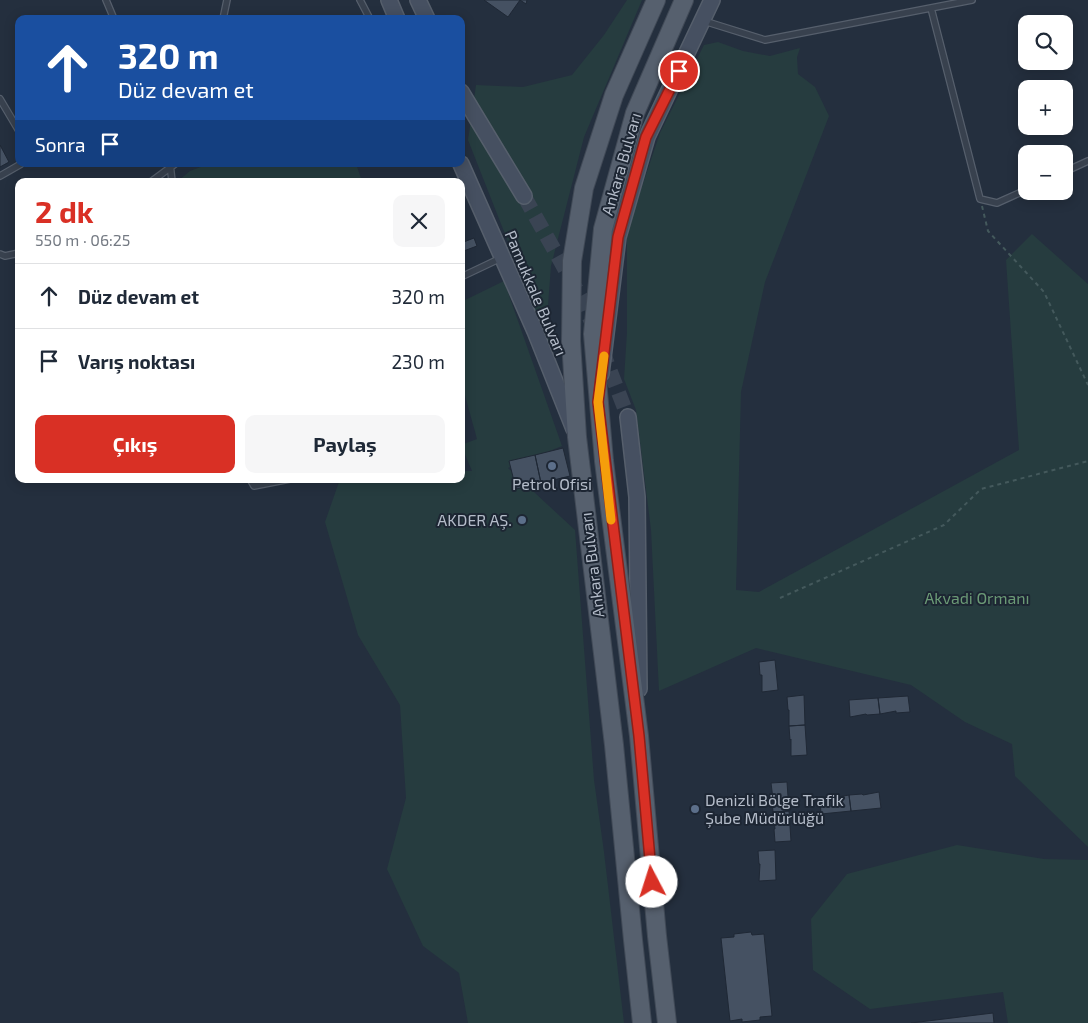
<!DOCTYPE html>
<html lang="tr">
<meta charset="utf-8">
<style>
:root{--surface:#fff;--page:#f6f6f7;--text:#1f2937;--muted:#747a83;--line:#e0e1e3;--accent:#d93025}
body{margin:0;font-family:"Exo 2",sans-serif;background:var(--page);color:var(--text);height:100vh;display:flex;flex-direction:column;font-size:19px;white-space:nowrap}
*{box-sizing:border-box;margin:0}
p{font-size:16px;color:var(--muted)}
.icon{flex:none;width:28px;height:28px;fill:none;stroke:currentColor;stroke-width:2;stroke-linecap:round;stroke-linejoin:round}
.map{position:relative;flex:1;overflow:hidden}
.drawer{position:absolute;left:15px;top:178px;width:450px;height:305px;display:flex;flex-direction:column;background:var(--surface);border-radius:10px;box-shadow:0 2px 12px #0003}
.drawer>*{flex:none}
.banner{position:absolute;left:15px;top:15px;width:450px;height:152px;border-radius:10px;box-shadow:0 2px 12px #0003;background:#1a4fa0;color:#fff;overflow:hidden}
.buttons{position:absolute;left:1018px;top:15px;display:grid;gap:10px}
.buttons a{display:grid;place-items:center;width:55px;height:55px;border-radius:10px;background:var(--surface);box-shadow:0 2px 12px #0003;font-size:25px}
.pin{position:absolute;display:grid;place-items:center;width:42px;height:42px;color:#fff;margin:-21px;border:2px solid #fff;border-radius:50%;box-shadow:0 1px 5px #0007}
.me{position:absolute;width:55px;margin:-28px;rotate:355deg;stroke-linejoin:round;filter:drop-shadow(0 0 4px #0008)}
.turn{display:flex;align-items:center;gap:18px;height:105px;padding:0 20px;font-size:22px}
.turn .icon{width:65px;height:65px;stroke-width:2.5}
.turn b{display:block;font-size:35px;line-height:42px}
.then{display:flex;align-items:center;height:48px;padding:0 20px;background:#0003;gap:10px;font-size:19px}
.round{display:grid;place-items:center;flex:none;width:52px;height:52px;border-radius:10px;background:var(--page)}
.head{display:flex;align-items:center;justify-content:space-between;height:85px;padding:0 20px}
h1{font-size:30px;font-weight:700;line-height:38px;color:var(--accent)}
.primary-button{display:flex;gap:10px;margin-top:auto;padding:10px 20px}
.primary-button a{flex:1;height:58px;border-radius:10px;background:var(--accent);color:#fff;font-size:20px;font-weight:700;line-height:58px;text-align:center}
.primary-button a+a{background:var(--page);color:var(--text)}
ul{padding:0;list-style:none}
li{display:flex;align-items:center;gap:15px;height:65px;padding:0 20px;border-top:1px solid var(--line)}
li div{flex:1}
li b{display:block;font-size:19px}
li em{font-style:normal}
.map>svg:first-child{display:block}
.green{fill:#263c3f}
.building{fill:#455162;stroke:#1f2835}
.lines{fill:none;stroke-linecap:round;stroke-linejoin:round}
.secondary-tunnel{stroke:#3a4453;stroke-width:15;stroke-dasharray:15 8;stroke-linecap:butt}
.lane-casing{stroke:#565f6c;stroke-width:8}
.secondary-casing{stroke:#565f6c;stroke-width:18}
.primary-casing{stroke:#414a57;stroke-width:20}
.path{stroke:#44595c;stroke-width:2;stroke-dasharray:4 4;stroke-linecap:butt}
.lane{stroke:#38414e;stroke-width:5.5}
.secondary{stroke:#465061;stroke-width:15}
.primary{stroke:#56606e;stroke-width:18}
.route-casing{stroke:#8d1f18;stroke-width:12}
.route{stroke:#d93025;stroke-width:9}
.slow{stroke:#f59e0b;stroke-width:9}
.service-dot{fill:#5c6f8a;stroke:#1d2633;stroke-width:2}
.labels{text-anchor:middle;stroke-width:4;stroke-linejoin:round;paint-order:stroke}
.street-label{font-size:16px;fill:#b4bcc9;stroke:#1d2633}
.poi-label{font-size:16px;fill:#b4bcc9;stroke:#1d2633}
.park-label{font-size:16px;fill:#6b9a76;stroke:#1d2633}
</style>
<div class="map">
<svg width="1088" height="1023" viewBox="0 0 1088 1023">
<rect width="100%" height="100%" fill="#242f3e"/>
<!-- green -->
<path class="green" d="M627,0H642L584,137L551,266L548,305L553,356L468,140L476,85L523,87L572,75L604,35Z
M718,42L743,51L770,56L800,48L797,57L798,74L815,87L829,116L765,282L741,392L736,590L759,592L1019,450L1006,260L1032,234L1088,284V847L1015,776L1012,744L965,722L911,685L756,648L659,691L651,530L636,410L624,379L627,332V231L660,133L704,45Z
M209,164H356L362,181H312L311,179L305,181H178L190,171Z
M504,281L562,446L508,468L575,530L594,780L604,852L624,1023H468L459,973L423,946L387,869L406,798L400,705L358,635L325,522L340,479H461V471H472L461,445L477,439L461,381V302Z
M957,845L1044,859L1088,860V1023H1008L1003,992L870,1009L813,970L811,919L847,874Z"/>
<!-- building -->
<path class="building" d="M484,0H527L526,4L520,0L508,17Z
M0,145L9,162L0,167Z
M474,238L477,246L461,252V243Z
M563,448L570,476L541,483L535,455Z
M535,455L541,483L516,489L509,461Z
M775,660L778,690L762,692V675H760L759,662Z
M804,695L805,725L789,726V710H788L787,697Z
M908,696L910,712L896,713V711L880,714L878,698Z
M878,698L880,714L867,715L866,714L850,717L849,700Z
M805,725L807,755L791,756V739L790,740L789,726Z
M787,782L789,811L773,812L772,799H773L771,783Z
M879,792L881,808L851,811L849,795L862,794L863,795Z
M849,795L851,811L821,814L820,798L833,796V798Z
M789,811L791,841L775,842L774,829H775L773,812Z
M775,850L776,880L759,881L760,864H759L758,851Z
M751,932L752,935L764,934L772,1016L760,1017V1020L742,1022V1019L730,1021L721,938L734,937V934Z
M993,1013L994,1023H911Z"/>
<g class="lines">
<!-- secondary-tunnel -->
<path class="secondary-tunnel" d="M524,196L584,303L594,329
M602,350L628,417"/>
<defs>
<path id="lane" d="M106,0L114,19
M360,0L370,19
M931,8L980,199L997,203L1026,190
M223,19L227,0
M704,21L765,40L972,0
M0,99L19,131
M170,164L172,181
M1064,172L1088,161
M0,176L21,164
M152,181L175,164
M0,254L5,256L19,253
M461,277L501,258
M250,479L254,486L290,479"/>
<path id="secondary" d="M389,0L397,19
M418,0L427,19
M461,92L524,196
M461,164L535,331L574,429
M601,374L618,237L647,137L712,0
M628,417L637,497L639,689"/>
<path id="primary" d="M642,1023L633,940L614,745L577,437L571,341L572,261L584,188L614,95L656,0
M667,1023L657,936L639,736L604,461L593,334L603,229L635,113L684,0"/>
</defs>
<!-- lane casing -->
<use href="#lane" class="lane-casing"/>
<!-- secondary casing -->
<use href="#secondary" class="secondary-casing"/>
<!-- primary casing -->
<use href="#primary" class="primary-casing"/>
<!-- path -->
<path class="path" d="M982,206L988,231L1044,292L1088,385
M780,598L944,525L981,489L1088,461"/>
<!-- lane -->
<use href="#lane" class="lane"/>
<!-- secondary -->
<use href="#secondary" class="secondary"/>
<!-- primary -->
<use href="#primary" class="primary"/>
</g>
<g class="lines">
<defs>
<path id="route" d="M652,882L639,736L598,402L618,237L646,137L679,71"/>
</defs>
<!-- route casing -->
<use href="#route" class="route-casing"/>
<!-- route -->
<use href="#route" class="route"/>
<!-- slow -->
<path class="slow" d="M604,356L598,402L611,520"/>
</g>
<!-- markers -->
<g class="service-dot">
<circle cx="552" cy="466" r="5"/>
<circle cx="522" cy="520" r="5"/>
<circle cx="695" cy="809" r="5"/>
</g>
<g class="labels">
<!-- street labels -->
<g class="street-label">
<text transform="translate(621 164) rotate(-74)" y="6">Ankara Bulvarı</text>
<text transform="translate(536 293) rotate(67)" y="6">Pamukkale Bulvarı</text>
<text transform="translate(592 565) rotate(-97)" y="6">Ankara Bulvarı</text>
</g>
<!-- poi labels -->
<g class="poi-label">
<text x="552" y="490">Petrol Ofisi</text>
<text x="512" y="526" text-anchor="end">AKDER AŞ.</text>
<text x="705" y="806" text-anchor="start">Denizli Bölge Trafik<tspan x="705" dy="18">Şube Müdürlüğü</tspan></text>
</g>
<!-- park labels -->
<g class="park-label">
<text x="977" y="604">Akvadi Ormanı</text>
</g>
</g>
</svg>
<div class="buttons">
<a><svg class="icon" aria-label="search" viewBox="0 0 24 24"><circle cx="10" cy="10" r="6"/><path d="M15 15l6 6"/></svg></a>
<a>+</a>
<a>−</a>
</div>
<div class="pin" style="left:679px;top:71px;background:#d93025"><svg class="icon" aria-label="arrive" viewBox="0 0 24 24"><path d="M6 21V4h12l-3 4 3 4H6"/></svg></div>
<svg class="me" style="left:652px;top:882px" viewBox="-20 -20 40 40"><circle r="19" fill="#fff"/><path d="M0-13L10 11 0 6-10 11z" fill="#d93025"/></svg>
<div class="banner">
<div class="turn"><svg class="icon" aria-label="ahead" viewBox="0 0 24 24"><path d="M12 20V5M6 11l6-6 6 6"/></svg><div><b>320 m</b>Düz devam et</div></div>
<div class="then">Sonra<svg class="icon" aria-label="arrive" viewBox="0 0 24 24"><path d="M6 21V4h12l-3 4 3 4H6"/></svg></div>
</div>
<section class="drawer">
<div class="head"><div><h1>2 dk</h1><p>550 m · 06:25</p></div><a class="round"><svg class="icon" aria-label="close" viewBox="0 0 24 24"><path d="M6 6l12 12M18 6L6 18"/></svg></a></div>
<ul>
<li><svg class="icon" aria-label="ahead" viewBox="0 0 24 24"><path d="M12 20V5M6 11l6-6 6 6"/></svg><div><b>Düz devam et</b></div><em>320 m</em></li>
<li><svg class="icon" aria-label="arrive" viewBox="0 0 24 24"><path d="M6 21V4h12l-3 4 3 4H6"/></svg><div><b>Varış noktası</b></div><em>230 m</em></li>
</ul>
<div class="primary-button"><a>Çıkış</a><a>Paylaş</a></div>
</section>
</div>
